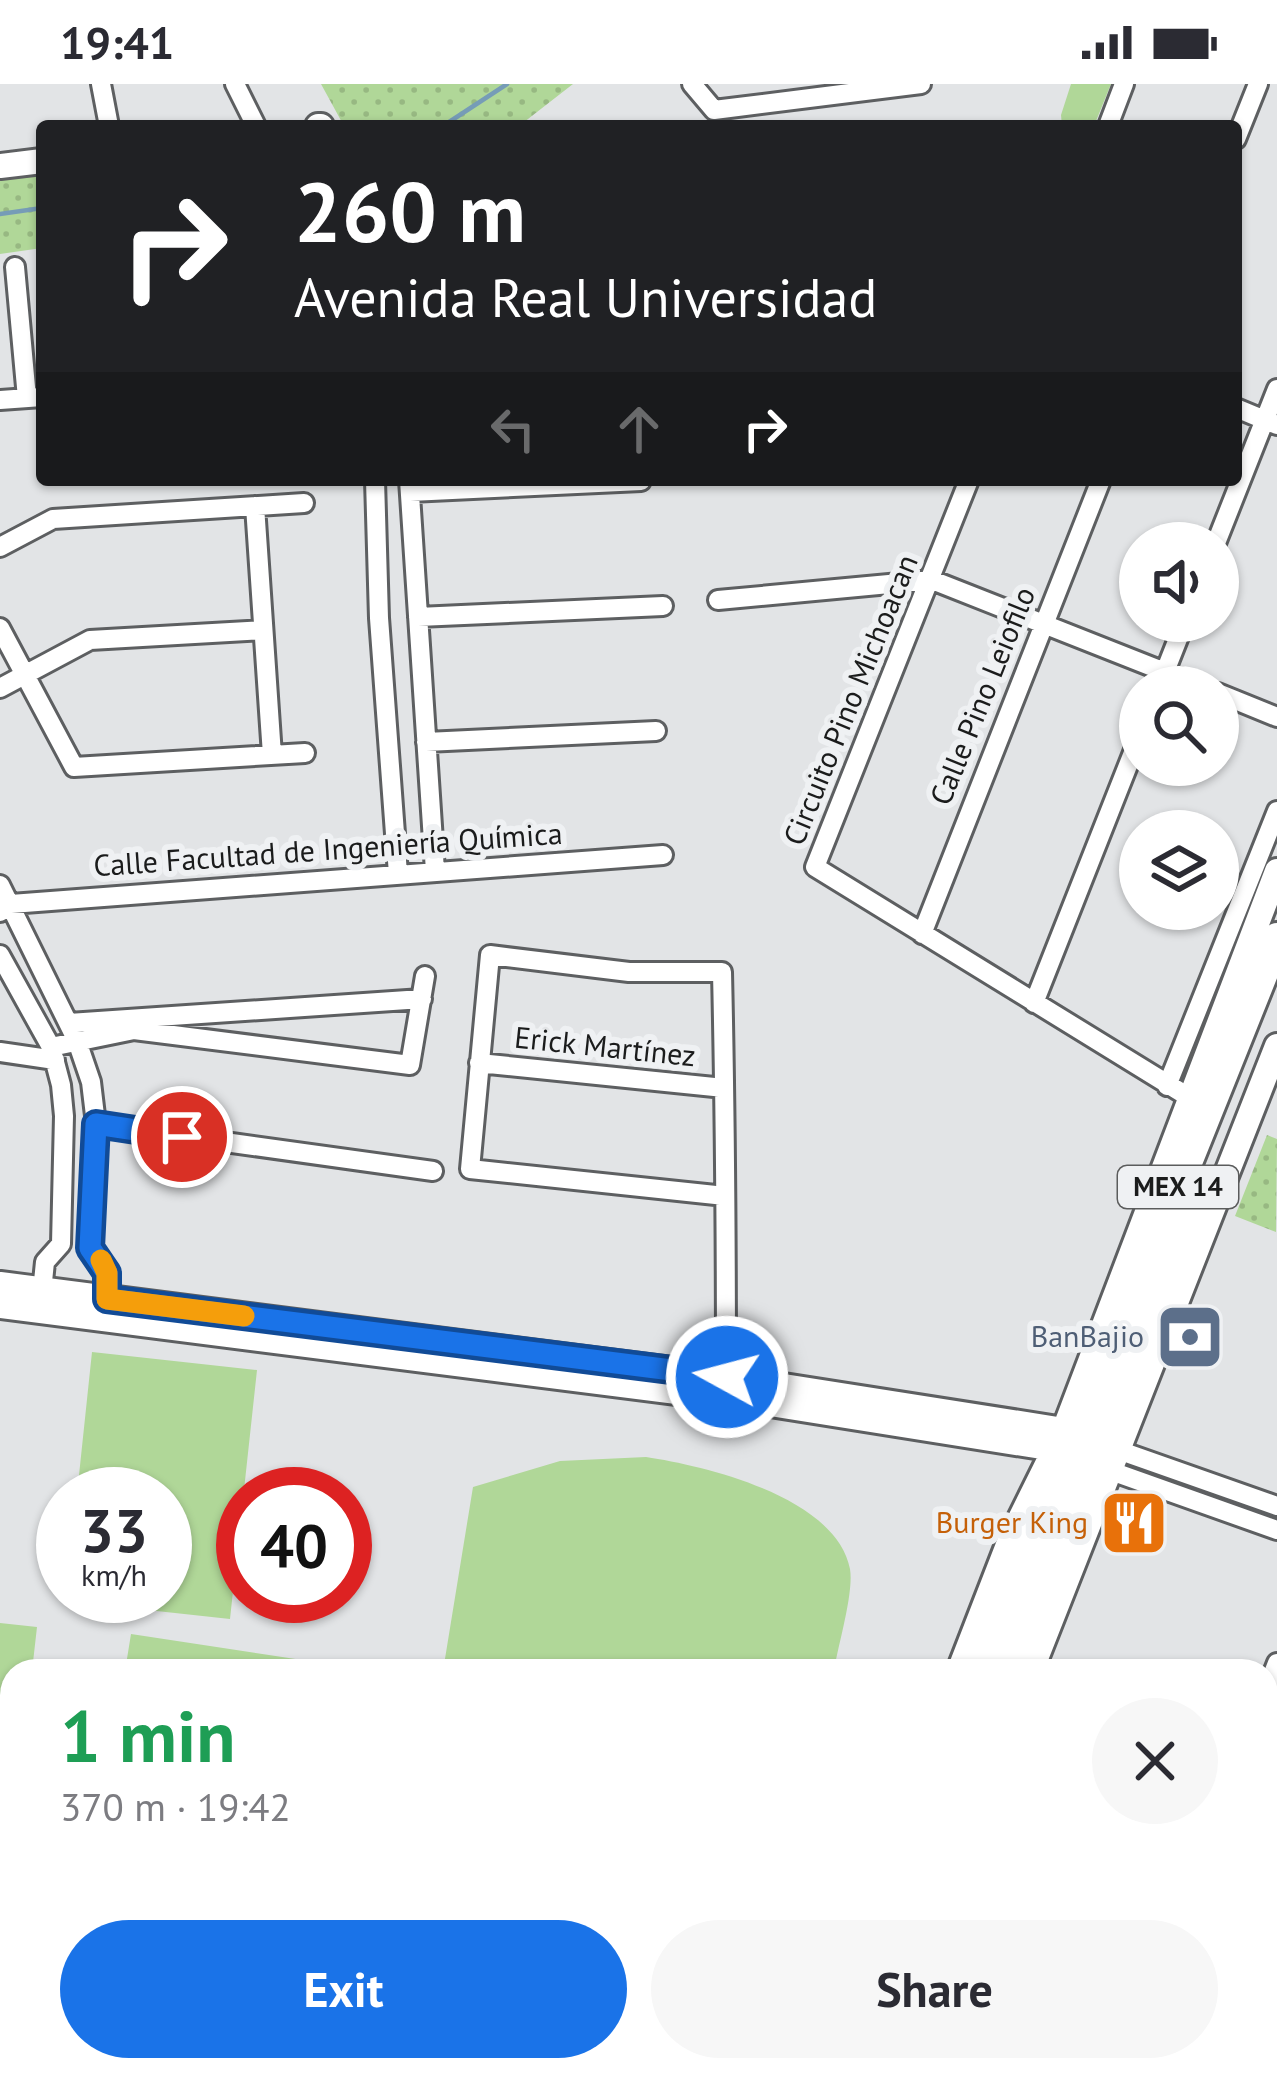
<!DOCTYPE html>
<meta charset="utf-8">
<style>
:root{--surface:#fff;--page:#f7f7f7;--text:#2b2b33;--muted:#7c7c81;--accent:#1a73e8}
body{margin:0;font-family:"PT Sans",sans-serif;background:var(--page);color:var(--text);height:100vh;display:flex;flex-direction:column;font-size:45px;white-space:nowrap}
*{box-sizing:border-box;margin:0}
p{font-size:39px;color:var(--muted)}
.icon{flex:none;width:66px;height:66px;fill:none;stroke:currentColor;stroke-width:2;stroke-linecap:round;stroke-linejoin:round}
.map{position:relative;flex:1;overflow:hidden}
.panel{position:absolute;left:0px;top:1575px;width:1278px;height:423px;display:flex;flex-direction:column;background:var(--surface);border-radius:36px 36px 0 0;box-shadow:0 3px 9px #0004}
.panel>*{flex:none}
.hud{position:absolute;left:36px;top:36px;width:1206px;height:366px;border-radius:12px;box-shadow:0 3px 9px #0004;background:#202124;color:#fff;overflow:hidden}
.fabs{position:absolute;left:1119px;top:438px;display:grid;gap:24px}
.fabs a{display:grid;place-items:center;width:120px;height:120px;border-radius:50%;background:var(--surface);box-shadow:0 3px 9px #0004;font-size:60px}
.speed{position:absolute;left:36px;top:1383px;display:flex;gap:24px;font-size:60px;font-weight:700;text-align:center}
.speed>*{display:grid;place-content:center;width:156px;height:156px;border-radius:50%;background:var(--surface);box-shadow:0 3px 9px #0004;line-height:1}
.speed small{font-size:30px;font-weight:400}
.speed .limit{border:18px solid #d22;background:#fff;color:#111}
.pin{position:absolute;display:grid;place-items:center;width:102px;height:102px;color:#fff;margin:-51px;border:6px solid #fff;border-radius:50%;box-shadow:0 3px 12px #0007}
.me{position:absolute;width:132px;margin:-66px;rotate:277deg;stroke-linejoin:round;filter:drop-shadow(0 0 9px #0008)}
.turn{display:flex;align-items:center;gap:42px;height:252px;padding:0 60px;font-size:54px}
.turn .icon{width:156px;height:156px;stroke-width:2.5}
.turn b{display:block;font-size:84px;line-height:102px}
.lanes{display:flex;align-items:center;height:114px;padding:0 60px;background:#0003;justify-content:center;gap:60px;direction:ltr}
.lanes .off{opacity:.35}
.round{display:grid;place-items:center;flex:none;width:126px;height:126px;border-radius:63px;background:var(--page)}
.overview{display:flex;align-items:center;justify-content:space-between;height:204px;padding:0 60px}
h1{font-size:72px;font-weight:700;line-height:90px;color:#1e9e55}
.primary-button{display:flex;gap:24px;margin-top:auto;padding:24px 60px}
.primary-button a{flex:1;height:138px;border-radius:72px;background:var(--accent);color:#fff;font-size:48px;font-weight:700;line-height:138px;text-align:center}
.primary-button a+a{background:var(--page);color:var(--text)}
.status{display:flex;justify-content:space-between;align-items:center;height:84px;padding:0 60px;background:var(--surface);direction:ltr}
.status svg{height:33px;fill:currentColor}
.map>svg:first-child{display:block}
.green{fill:url(#green-dots)}
.pitch{fill:#b0d798}
.lines{fill:none;stroke-linecap:round;stroke-linejoin:round}
.stream{stroke:#769cb7;stroke-width:4.5}
.minor-casing{stroke:#5d5f61;stroke-width:24}
.tertiary-casing{stroke:#5d5f61;stroke-width:30}
.primary-casing{stroke:#5d5f61;stroke-width:36}
.minor{stroke:#fff;stroke-width:18}
.tertiary{stroke:#fff;stroke-width:24}
.primary{stroke:#fff;stroke-width:30}
.route-casing{stroke:#114b97;stroke-width:30}
.route{stroke:#1a73e8;stroke-width:21}
.slow{stroke:#f59e0b;stroke-width:21}
.labels{text-anchor:middle;stroke-width:12;stroke-linejoin:round;paint-order:stroke}
.shield{fill:#eff1f3;stroke:#5b5c5c;stroke-width:3}
.shield-label{font-size:27px;font-weight:bold;fill:#1b1c1c}
.street-label{font-size:30px;fill:#1b1c1c;stroke:#eff1f3}
.service-label{font-size:30px;fill:#4e5e75;stroke:#eff1f3;text-anchor:end}
.food-label{font-size:30px;fill:#c56008;stroke:#eff1f3;text-anchor:end}
</style>
<div class="status"><b>19:41</b><svg viewBox="0 0 49 12"><path d="M0 12V9h3v3zM5 12V6h3v6zM10 12V3h3v9zM15 12V0h3v12zM26 1h20v11H26zM47 4h2v5h-2z"/></svg></div>
<div class="map">
<svg width="1277" height="1996" viewBox="0 0 1277 1996">
<defs>
<pattern id="green-dots" width="8" height="8" patternUnits="userSpaceOnUse" patternTransform="scale(3)"><rect width="8" height="8" fill="#b0d798"/><path d="M2 2h.1M6 6h.1" fill="none" stroke="#97b882" stroke-width="1.8" stroke-linecap="round"/></pattern>
</defs>
<rect width="100%" height="100%" fill="#e2e4e6"/>
<!-- green -->
<path class="green" d="M321,0H573L519,42H344Z
M42,87V164L0,170V92Z
M1267,1051L1277,1055L1276,1148L1235,1132Z"/>
<!-- pitch -->
<path class="pitch" d="M1071,0H1111L1094,42H1062L1061,31Z
M92,1268L257,1286L230,1535L65,1517L66,1512H165V1410H77Z
M646,1373C706,1382 836,1413 850,1485C854,1509 838,1561 834,1587H443L473,1403L560,1377Z
M0,1539L37,1543L32,1587H12L10,1792L0,1791Z
M131,1550L375,1587H125Z"/>
<g class="lines">
<!-- stream -->
<path class="stream" d="M443,42L507,0
M0,130L42,124"/>
<defs>
<path id="minor" d="M101,0L109,42
M235,0L256,42
M692,0L714,26L921,0
M1108,42L1124,0
M1236,55L1258,0
M15,183L27,314
M0,316L42,313
M1236,324L1277,341
M375,396L379,534L398,790
M409,396L435,787
M969,396L815,783L1200,1020
M410,408L641,397
M255,422L272,671
M1216,459L1277,305
M0,463L53,435L304,419
M718,516L932,496L1203,603
M418,533L663,522
M0,544L74,683L305,669
M1159,603L1185,537
M0,604L90,556L263,546
M1218,609L1277,633
M426,658L656,647
M0,801L77,957L91,998L96,1040L90,1164L108,1189L105,1226
M0,828L11,820L663,771
M922,850L1101,396
M0,871L51,963L61,1001L64,1032L61,1160L45,1178L41,1217
M1034,919L1140,651
M69,939L422,915
M51,963L134,946L410,981L425,892
M0,968L55,976
M479,979L724,1004
M1167,1002L1277,727
M96,1040L433,1087
M725,1112L470,1085L490,871L629,888H722C725,1023 726,1158 726,1293
M1118,1366L1277,1422
M1111,1387L1277,1446
M1266,1607L1277,1579
M1266,1734L1277,1738
M1013,1986L1034,1996
M900,1996L904,1986
M1112,1996L1116,1986"/>
<path id="tertiary" d="M318,42H321
M0,82L42,77
M0,1200L726,1293L1064,1346L1118,1366
M0,1222L770,1320L1048,1364L1111,1387
M959,1587L1011,1453L1064,1346L1277,787
M1031,1587L1277,962
M802,1996L806,1986
M877,1996L881,1986"/>
<path id="primary" d="M983,1587L1277,854
M1013,1587L1192,1122
M824,1996L828,1986
M855,1996L859,1986"/>
</defs>
<!-- minor casing -->
<use href="#minor" class="minor-casing"/>
<!-- tertiary casing -->
<use href="#tertiary" class="tertiary-casing"/>
<!-- primary casing -->
<use href="#primary" class="primary-casing"/>
<!-- minor -->
<use href="#minor" class="minor"/>
<!-- tertiary -->
<use href="#tertiary" class="tertiary"/>
<!-- primary -->
<use href="#primary" class="primary"/>
</g>
<g class="lines">
<defs>
<path id="route" d="M182,1053L96,1040L90,1164L107,1189V1215L727,1293"/>
</defs>
<!-- route casing -->
<use href="#route" class="route-casing"/>
<!-- route -->
<use href="#route" class="route"/>
<!-- slow -->
<path class="slow" d="M101,1176L107,1189V1215L244,1232"/>
</g>
<!-- icons -->
<defs>
<symbol id="bank-square" viewBox="-11 -11 22 22"><rect x="-9" y="-9" width="18" height="18" rx="4" fill="#5c6f8a" stroke="#eff1f3"/><path d="M-6-4H6V4H-6ZM0-2.3a2.3 2.3 0 1 0 0 4.6a2.3 2.3 0 1 0 0-4.6Z" fill="#fff"/></symbol>
<symbol id="restaurant-square" viewBox="-11 -11 22 22"><rect x="-9" y="-9" width="18" height="18" rx="4" fill="#e8710a" stroke="#eff1f3"/><path d="M-5-6h1v4h1v-4h1v4h1v-4h1v5L-1.5 .5V6h-2V.5L-5-1ZM5-6V6H3V1.5H1.5Q1.5-4 5-6Z" fill="#fff"/></symbol>
</defs>
<g fill-rule="evenodd">
<use href="#bank-square" x="1152" y="1215" width="76" height="76"/>
<use href="#restaurant-square" x="1096" y="1401" width="76" height="76"/>
</g>
<g class="labels">
<!-- shield labels -->
<rect class="shield" x="1118" y="1082" width="120" height="42" rx="9"/>
<g class="shield-label">
<text x="1178" y="1112">MEX 14</text>
</g>
<!-- street labels -->
<g class="street-label">
<text transform="translate(983 612) rotate(-68)" y="10">Calle Pino Leiofilo</text>
<text transform="translate(851 616) rotate(-68)" y="10">Circuito Pino Michoacan</text>
<text transform="translate(328 766) rotate(-4)" y="10">Calle Facultad de Ingenierίa Quίmica</text>
<text transform="translate(605 963) rotate(6)" y="10">Erick Martínez</text>
</g>
<!-- service labels -->
<g class="service-label">
<text x="1144" y="1263">BanBajio</text>
</g>
<!-- food labels -->
<g class="food-label">
<text x="1088" y="1449">Burger King</text>
</g>
</g>
</svg>
<div class="fabs">
<a><svg class="icon" aria-label="sound" viewBox="0 0 24 24"><path d="M4 9h4l5-4v14l-5-4H4zM17 9q2 3 0 6"/></svg></a>
<a><svg class="icon" aria-label="search" viewBox="0 0 24 24"><circle cx="10" cy="10" r="6"/><path d="M15 15l6 6"/></svg></a>
<a><svg class="icon" aria-label="layers" viewBox="0 0 24 24"><path d="M12 4l9 5-9 5-9-5zM3 14l9 5 9-5"/></svg></a>
</div>
<div class="speed"><div>33<small>km/h</small></div><div class="limit">40</div></div>
<div class="pin" style="left:182px;top:1053px;background:#d93025"><svg class="icon" aria-label="arrive" viewBox="0 0 24 24"><path d="M6 21V4h12l-3 4 3 4H6"/></svg></div>
<svg class="me" style="left:727px;top:1293px" viewBox="-20 -20 40 40"><circle r="17" fill="#1a73e8" stroke="#fff" stroke-width="3"/><path d="M0-11L8 9 0 5-8 9z" fill="#fff"/></svg>
<div class="hud">
<div class="turn"><svg class="icon" aria-label="right" viewBox="0 0 24 24"><path d="M7 20v-9h11M14 6l5 5-5 5"/></svg><div><b>260 m</b>Avenida Real Universidad</div></div>
<div class="lanes"><svg class="icon off" aria-label="left" viewBox="0 0 24 24"><path d="M17 20v-9H6M10 6l-5 5 5 5"/></svg><svg class="icon off" aria-label="ahead" viewBox="0 0 24 24"><path d="M12 20V5M6 11l6-6 6 6"/></svg><svg class="icon" aria-label="right" viewBox="0 0 24 24"><path d="M7 20v-9h11M14 6l5 5-5 5"/></svg></div>
</div>
<section class="panel">
<div class="overview"><div><h1>1 min</h1><p>370 m · 19:42</p></div><a class="round"><svg class="icon" aria-label="close" viewBox="0 0 24 24"><path d="M6 6l12 12M18 6L6 18"/></svg></a></div>
<div class="primary-button"><a>Exit</a><a>Share</a></div>
</section>
</div>
